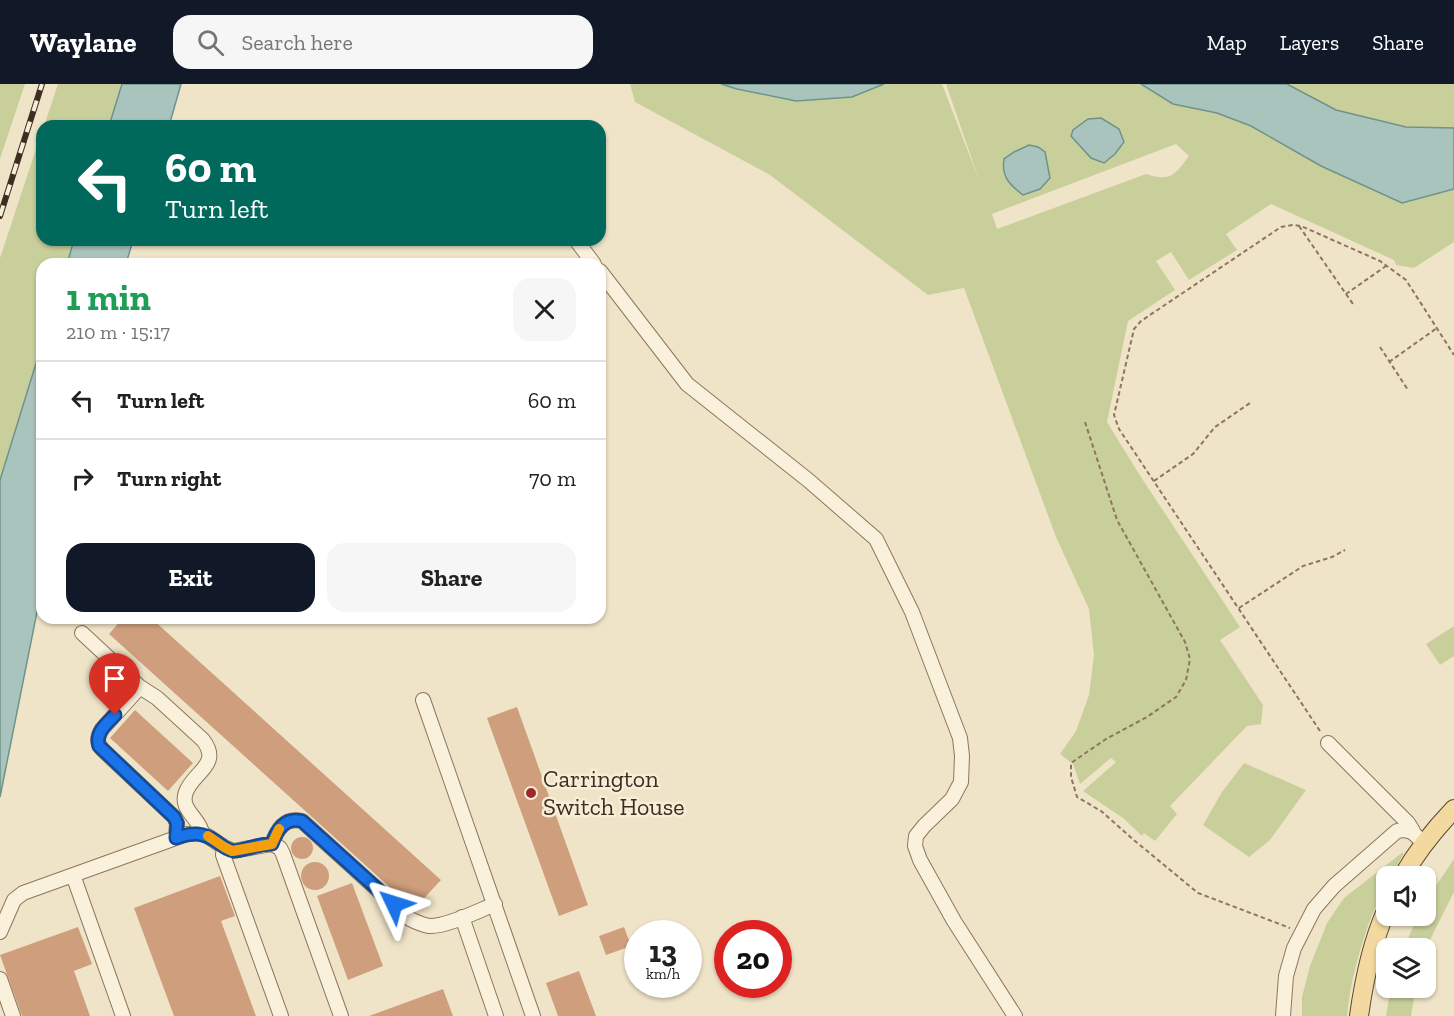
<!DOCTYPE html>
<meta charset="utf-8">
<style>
:root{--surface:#fff;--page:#f6f6f6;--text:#202124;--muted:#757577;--line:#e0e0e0;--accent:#111827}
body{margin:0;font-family:"Zilla Slab",serif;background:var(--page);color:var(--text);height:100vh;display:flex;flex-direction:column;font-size:22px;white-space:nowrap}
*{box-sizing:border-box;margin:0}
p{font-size:20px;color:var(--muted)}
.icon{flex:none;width:33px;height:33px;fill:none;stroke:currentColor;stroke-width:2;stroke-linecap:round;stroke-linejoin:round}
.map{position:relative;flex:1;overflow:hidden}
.sheet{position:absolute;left:36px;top:174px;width:570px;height:366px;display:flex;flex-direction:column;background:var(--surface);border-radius:18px;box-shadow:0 2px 4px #0004}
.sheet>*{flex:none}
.top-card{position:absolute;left:36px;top:36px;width:570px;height:126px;border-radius:18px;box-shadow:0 2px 4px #0004;background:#00695c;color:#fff;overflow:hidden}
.fabs{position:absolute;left:1376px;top:782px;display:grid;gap:12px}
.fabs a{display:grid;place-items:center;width:60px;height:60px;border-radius:12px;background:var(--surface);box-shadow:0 2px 4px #0004;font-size:30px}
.speed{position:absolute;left:624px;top:836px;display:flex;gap:12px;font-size:30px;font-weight:700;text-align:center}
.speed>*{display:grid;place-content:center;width:78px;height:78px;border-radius:50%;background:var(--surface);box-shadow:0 2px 4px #0004;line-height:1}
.speed small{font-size:15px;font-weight:400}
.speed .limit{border:9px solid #d22;background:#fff;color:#111}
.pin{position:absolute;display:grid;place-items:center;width:51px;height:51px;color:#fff;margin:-62px -26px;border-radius:50% 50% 50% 0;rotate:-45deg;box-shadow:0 0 6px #0007}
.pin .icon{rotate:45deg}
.me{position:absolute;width:66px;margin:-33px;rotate:311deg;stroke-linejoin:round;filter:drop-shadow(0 0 4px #0008)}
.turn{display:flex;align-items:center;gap:21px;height:126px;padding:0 30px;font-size:27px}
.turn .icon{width:78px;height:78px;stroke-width:2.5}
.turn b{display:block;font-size:42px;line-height:51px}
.round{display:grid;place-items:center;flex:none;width:63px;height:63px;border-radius:18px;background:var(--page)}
.headline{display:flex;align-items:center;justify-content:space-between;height:102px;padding:0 30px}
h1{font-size:36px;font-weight:800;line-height:45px;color:#1e9e55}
.primary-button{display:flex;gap:12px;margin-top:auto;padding:12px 30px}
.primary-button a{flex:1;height:69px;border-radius:18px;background:var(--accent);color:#fff;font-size:24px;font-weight:800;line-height:69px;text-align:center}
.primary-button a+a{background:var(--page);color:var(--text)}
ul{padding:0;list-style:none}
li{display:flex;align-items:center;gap:18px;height:78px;padding:0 30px;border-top:2px solid var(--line)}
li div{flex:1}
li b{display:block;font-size:22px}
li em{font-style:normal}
header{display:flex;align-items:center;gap:36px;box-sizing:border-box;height:84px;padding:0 30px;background:var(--accent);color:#fff}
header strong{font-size:28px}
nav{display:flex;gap:33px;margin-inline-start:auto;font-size:21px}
.search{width:420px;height:54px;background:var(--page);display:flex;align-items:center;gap:15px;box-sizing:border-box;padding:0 21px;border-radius:18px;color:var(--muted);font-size:22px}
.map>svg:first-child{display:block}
.green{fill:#c9cf9b;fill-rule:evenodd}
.water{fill:#a9c4bc;stroke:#6f938a;stroke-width:1.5}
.building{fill:#cf9f7d}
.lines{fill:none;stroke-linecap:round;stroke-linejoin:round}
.minor-casing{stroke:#8d765c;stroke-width:16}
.major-casing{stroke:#5b4430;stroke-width:20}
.path{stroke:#8d765c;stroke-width:2;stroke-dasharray:4.5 3;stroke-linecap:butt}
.minor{stroke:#faf1dc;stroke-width:14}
.major{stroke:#f3d9a0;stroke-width:18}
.rail-casing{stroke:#3d2e20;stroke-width:6}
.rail{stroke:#f7eed8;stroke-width:4;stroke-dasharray:11;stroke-linecap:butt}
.route-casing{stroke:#114b97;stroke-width:15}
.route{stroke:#1a73e8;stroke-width:10}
.slow{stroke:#f59e0b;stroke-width:10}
.poi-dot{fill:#9e2a2b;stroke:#f7eed8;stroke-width:2}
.labels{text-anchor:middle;stroke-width:5;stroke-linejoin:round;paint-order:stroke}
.poi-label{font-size:24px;fill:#3d2e20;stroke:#f7eed8;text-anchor:start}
</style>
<header>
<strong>Waylane</strong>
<div class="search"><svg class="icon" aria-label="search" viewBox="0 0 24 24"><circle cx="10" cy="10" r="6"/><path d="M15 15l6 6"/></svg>Search here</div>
<nav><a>Map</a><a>Layers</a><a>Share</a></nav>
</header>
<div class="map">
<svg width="1454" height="932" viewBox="0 0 1454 932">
<rect width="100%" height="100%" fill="#f0e4c8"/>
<!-- green -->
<path class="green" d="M0,0H25L0,75Z
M58,0H122L109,42H44Z
M630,0H721L737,5L852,13L884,0H942L979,96L946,0H1141L1173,20L1217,29L1251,42L1321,82L1402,119L1454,105V158L1414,184L1396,181L1394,176L1271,120L1226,150L1237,166L1189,196L1171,168L1156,177L1175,206L1128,237L1107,338L1139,390L1240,543L1220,556L1263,621L1261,640L1247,642L1170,722L1177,730L1155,757L1144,749L1142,752L1123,734L1083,707L1116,678L1111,674L1080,700L1073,680L1060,670L1076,647L1089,611L1094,571L1089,525L1056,453L964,204L928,211L770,91L635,18ZM1176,60L1189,72C1175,91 1170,98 1146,90L997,145L992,130Z
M1287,0H1454V44L1406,43L1336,26Z
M42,47V156H74L67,180H42V260L0,396V174Z
M1454,542V572L1440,581L1426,560Z
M1244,679L1306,706L1270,756L1249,773L1203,741L1222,708Z
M1403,768V771L1391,792H1386C1386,807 1375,822 1370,836C1359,867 1350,899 1347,932H1302V913L1310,882L1327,839L1344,814Z
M1454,775V808L1425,866V864H1404L1418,831H1425V818Z
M1391,903H1416L1411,932H1386Z"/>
<!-- water -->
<path class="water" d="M122,0H181L169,42H109Z
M721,0H884L852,13L796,17L737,5Z
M1141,0H1287L1336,26L1406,43L1454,44V105L1402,119L1321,82L1251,42L1217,29L1173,20Z
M1101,34L1119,45L1124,58L1115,70L1104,79L1091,74L1071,52L1073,46L1088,35Z
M1029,61L1038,63L1045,68L1050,94L1040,105L1023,111C1010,101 1001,93 1004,75L1014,68Z
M74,156H133L126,180H67Z
M42,260V503L0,713V396Z"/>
<!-- building -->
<path class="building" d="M123,534H151L441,796L414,825L109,550Z
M517,623L588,821L559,832L487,634Z
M135,626L193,679L168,707L110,654Z
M291 764a11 11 0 1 1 22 0a11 11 0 1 1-22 0Z
M301 792a14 14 0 1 1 28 0a14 14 0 1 1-28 0Z
M220,792L235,832L221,837L256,932H174L134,824Z
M352,799L383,882L348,896L317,812Z
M78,843L92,880L74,887L90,932H22L0,871Z
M624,843L631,862L606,871L599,852Z
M579,887L596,932H558L546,899Z
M443,905L453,932H369Z"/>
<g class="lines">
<defs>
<path id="minor" d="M576,156L594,180
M600,187L687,300L808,396L876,455L912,528L960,654L962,672L961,698L952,715L924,742L916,752L915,762L920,776L954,837L1015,932
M82,549L140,603L157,614L203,656C222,681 193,688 186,708C179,726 200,734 202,749
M140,603L102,645C97,653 96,659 103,666L174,733L177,739L176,754
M423,616L533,932
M1328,659L1408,739L1413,747
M272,760C277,745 285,733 302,737L410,835C416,838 422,841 429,842C446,843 478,827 495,820
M224,763L223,771L281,932
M73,791L123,932
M462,833L496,932
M0,848L14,816L23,809L187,750L202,749L209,753L224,763L233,767L272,760L280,764L283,770L341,932
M0,895L13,932
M1283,932L1286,892L1294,864L1314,825L1334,802L1397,747C1411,744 1415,750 1424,760"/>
<path id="major" d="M1403,792C1417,767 1434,746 1454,725
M1359,932C1364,896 1371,861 1386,827"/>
</defs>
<!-- minor casing -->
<use href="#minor" class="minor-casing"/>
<!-- major casing -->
<use href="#major" class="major-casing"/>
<!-- path -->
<path class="path" d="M1299,142L1346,210L1386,182
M1346,210L1353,220
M1380,263L1408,306
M1389,278L1437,244
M1085,338L1117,436L1185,558L1190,575L1186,596L1176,613L1147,633L1106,655L1071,679V693L1077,713L1101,727L1135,757L1198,809L1290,844
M1154,397L1193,370L1215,343L1250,319
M1239,524L1303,482L1332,473L1345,466
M1320,647L1119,345L1114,331L1134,245L1141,237L1281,143L1293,141L1301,142L1380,177L1406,196L1454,271"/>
<!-- minor -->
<use href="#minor" class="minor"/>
<!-- major -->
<use href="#major" class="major"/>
<defs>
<path id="rail" d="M0,132L42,0"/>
</defs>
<!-- rail casing -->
<use href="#rail" class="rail-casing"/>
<!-- rail -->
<use href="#rail" class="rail"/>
</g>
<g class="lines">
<defs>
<path id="route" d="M115,631C106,640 95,649 99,662L174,733L177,739L176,754C192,748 203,748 217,758C222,762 227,766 234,767C240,767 247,764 253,763C259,761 266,760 272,760C277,745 285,733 302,737L394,820"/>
</defs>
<!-- route casing -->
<use href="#route" class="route-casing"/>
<!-- route -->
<use href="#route" class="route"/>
<!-- slow -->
<path class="slow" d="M208,752L224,763L232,767L272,760L279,745"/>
</g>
<!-- markers -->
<circle class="poi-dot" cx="531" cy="709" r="6"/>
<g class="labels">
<!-- poi labels -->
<g class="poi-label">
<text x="543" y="703">Carrington<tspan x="543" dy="28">Switch House</tspan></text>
</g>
</g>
</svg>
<div class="fabs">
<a><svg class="icon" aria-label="sound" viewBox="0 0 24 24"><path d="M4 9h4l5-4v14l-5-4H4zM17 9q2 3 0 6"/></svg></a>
<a><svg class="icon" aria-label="layers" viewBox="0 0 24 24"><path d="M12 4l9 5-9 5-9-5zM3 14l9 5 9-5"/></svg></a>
</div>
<div class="speed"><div>13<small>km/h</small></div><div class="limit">20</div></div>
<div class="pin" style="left:115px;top:631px;background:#d93025"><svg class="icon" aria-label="arrive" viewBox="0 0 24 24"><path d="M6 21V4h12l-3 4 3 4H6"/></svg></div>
<svg class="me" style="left:394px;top:820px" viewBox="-20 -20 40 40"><path d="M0-17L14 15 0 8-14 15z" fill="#1a73e8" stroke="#fff" stroke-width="4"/></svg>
<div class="top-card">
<div class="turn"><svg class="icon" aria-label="left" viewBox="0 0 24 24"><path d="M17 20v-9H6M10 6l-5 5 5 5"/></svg><div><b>60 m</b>Turn left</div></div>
</div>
<section class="sheet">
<div class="headline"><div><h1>1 min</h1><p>210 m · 15:17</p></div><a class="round"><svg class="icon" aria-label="close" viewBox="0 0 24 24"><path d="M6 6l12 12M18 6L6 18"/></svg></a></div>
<ul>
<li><svg class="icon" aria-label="left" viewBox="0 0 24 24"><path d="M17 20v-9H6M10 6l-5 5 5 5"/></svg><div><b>Turn left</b></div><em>60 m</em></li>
<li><svg class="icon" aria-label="right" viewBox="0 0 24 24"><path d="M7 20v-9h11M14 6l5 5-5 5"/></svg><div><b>Turn right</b></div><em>70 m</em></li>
</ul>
<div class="primary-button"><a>Exit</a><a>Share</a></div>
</section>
</div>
